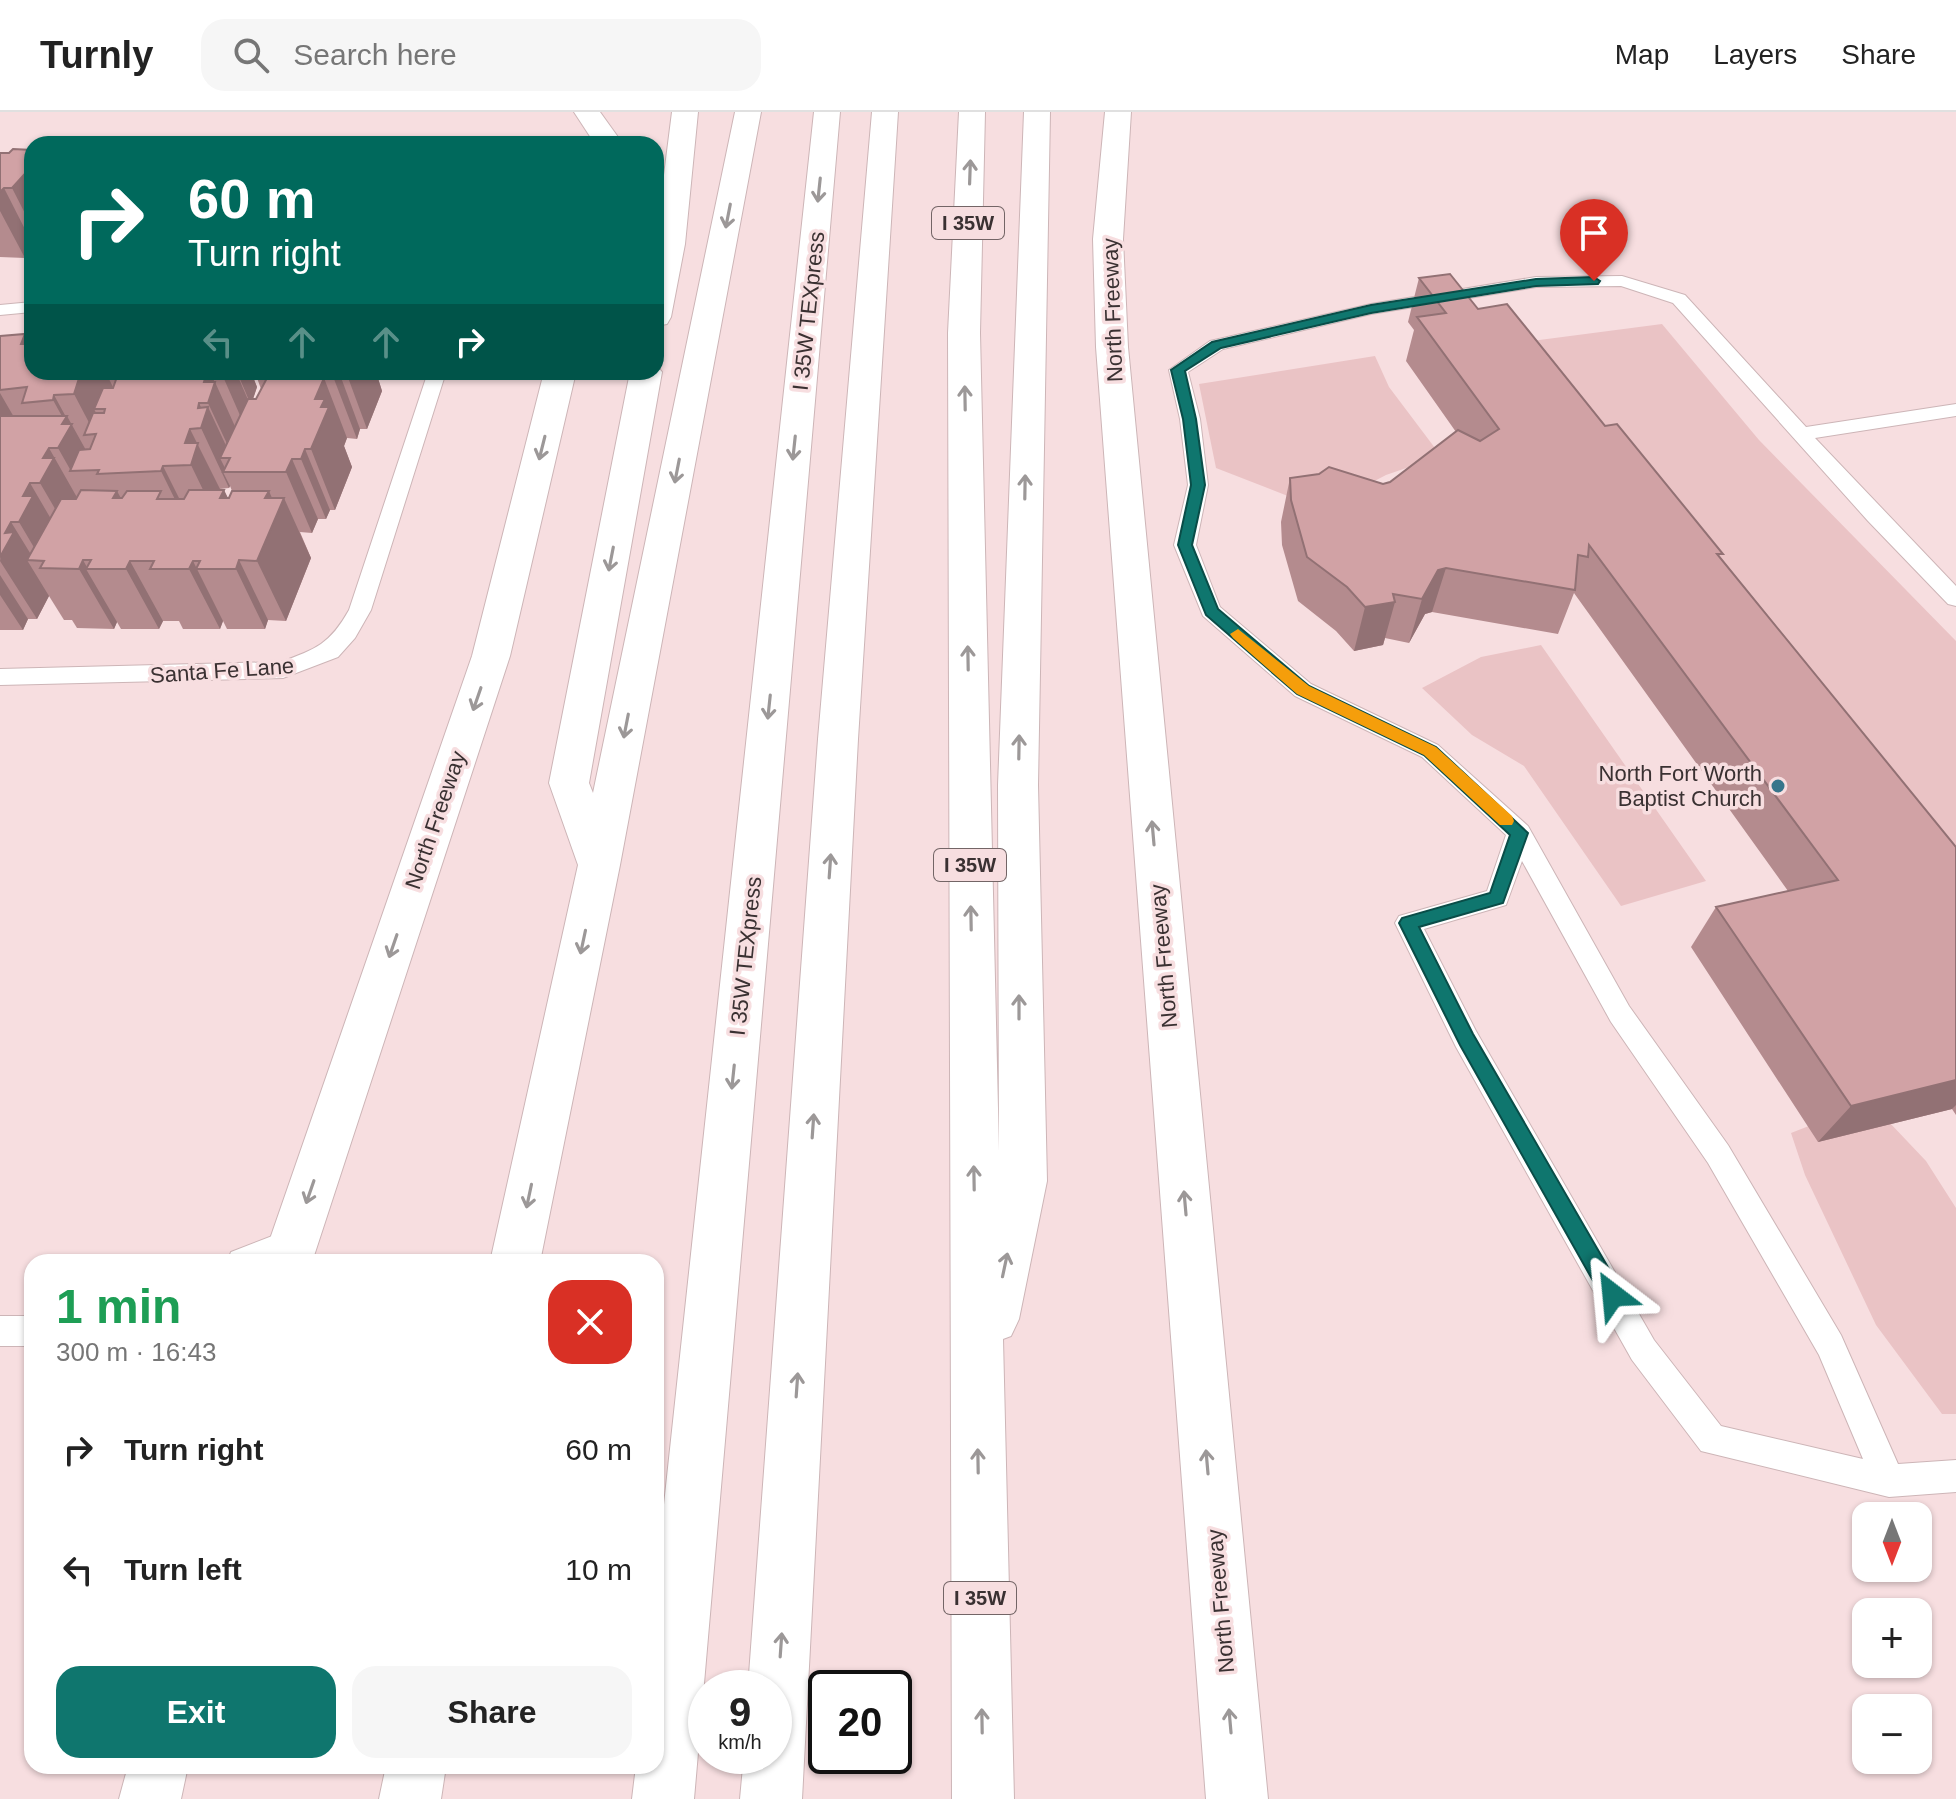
<!DOCTYPE html>
<meta charset="utf-8">
<style>
:root{--surface:#fff;--page:#f6f6f6;--text:#222;--muted:#767676;--line:#e0e0e0;--accent:#0f766e}
body{margin:0;font-family:Arial,sans-serif;background:var(--page);color:var(--text);height:100vh;display:flex;flex-direction:column;font-size:30px;white-space:nowrap}
*{box-sizing:border-box;margin:0}
p{font-size:26px;color:var(--muted)}
.icon{flex:none;width:44px;height:44px;fill:none;stroke:currentColor;stroke-width:2;stroke-linecap:round;stroke-linejoin:round}
.map{position:relative;flex:1;overflow:hidden}
.panel{position:absolute;left:24px;top:1142px;width:640px;height:520px;display:flex;flex-direction:column;background:var(--surface);border-radius:24px;box-shadow:0 2px 6px #0004}
.panel>*{flex:none}
.top-card{position:absolute;left:24px;top:24px;width:640px;height:244px;border-radius:24px;box-shadow:0 2px 6px #0004;background:#00695c;color:#fff;overflow:hidden}
.needle{width:52px;rotate:180deg}
.tools{position:absolute;left:1852px;top:1390px;display:grid;gap:16px}
.tools a{display:grid;place-items:center;width:80px;height:80px;border-radius:16px;background:var(--surface);box-shadow:0 2px 6px #0004;font-size:40px}
.speed{position:absolute;left:688px;top:1558px;display:flex;gap:16px;font-size:40px;font-weight:700;text-align:center}
.speed>*{display:grid;place-content:center;width:104px;height:104px;border-radius:50%;background:var(--surface);box-shadow:0 2px 6px #0004;line-height:1}
.speed small{font-size:20px;font-weight:400}
.speed .limit{border:4px solid #111;border-radius:12px;background:#fff;color:#111}
.pin{position:absolute;display:grid;place-items:center;width:68px;height:68px;color:#fff;margin:-82px -34px;border-radius:50% 50% 50% 0;rotate:-45deg;box-shadow:0 0 8px #0007}
.pin .icon{rotate:45deg}
.me{position:absolute;width:88px;margin:-44px;rotate:331deg;stroke-linejoin:round;filter:drop-shadow(0 0 6px #0008)}
.turn{display:flex;align-items:center;gap:28px;height:168px;padding:0 32px;font-size:36px}
.turn .icon{width:104px;height:104px;stroke-width:2.5}
.turn b{display:block;font-size:56px;line-height:68px}
.lanes{display:flex;align-items:center;height:76px;padding:0 32px;background:#0003;justify-content:center;gap:40px;direction:ltr}
.lanes .off{opacity:.35}
.round{display:grid;place-items:center;flex:none;width:84px;height:84px;border-radius:24px;background:var(--page)}
.headline{display:flex;align-items:center;justify-content:space-between;height:136px;padding:0 32px}
h1{font-size:48px;font-weight:600;line-height:60px;color:#1e9e55}
.primary-button{display:flex;gap:16px;margin-top:auto;padding:16px 32px}
.primary-button a{flex:1;height:92px;border-radius:24px;background:var(--accent);color:#fff;font-size:32px;font-weight:600;line-height:92px;text-align:center}
.primary-button a+a{background:var(--page);color:var(--text)}
ul{padding:0;list-style:none}
li{display:flex;align-items:center;gap:24px;height:120px;padding:0 32px}
li div{flex:1}
li b{display:block;font-size:30px}
li em{font-style:normal}
header{display:flex;align-items:center;gap:48px;box-sizing:border-box;height:112px;padding:0 40px;background:var(--surface);border-bottom:2px solid var(--line)}
header strong{font-size:38px}
nav{display:flex;gap:44px;margin-inline-start:auto;font-size:28px}
.search{width:560px;height:72px;background:var(--page);display:flex;align-items:center;gap:20px;box-sizing:border-box;padding:0 28px;border-radius:24px;color:var(--muted);font-size:30px}
.map>svg:first-child{display:block}
.green{fill:#eac3c5}
.lines{fill:none;stroke-linecap:round;stroke-linejoin:round}
.service-casing{stroke:#cdb5b7;stroke-width:2}
.secondary-casing{stroke:#cdb5b7;stroke-width:2}
.motorway-casing{stroke:#cdb5b7;stroke-width:2}
.service{fill:#fff;fill-rule:evenodd}
.secondary{fill:#fff;fill-rule:evenodd}
.motorway{fill:#fff;fill-rule:evenodd}
.wall{fill:#b48b8e;fill-rule:evenodd}
.shaded-wall{fill:#927174}
.building{fill:#d1a2a5;stroke:#927174;stroke-width:2}
.oneway{stroke:#9c9898}
.route{fill:#0f766e;stroke:#0a4d48;stroke-width:2}
.slow{fill:#f59e0b}
.poi-dot{fill:#37758b;stroke:#f7dee0;stroke-width:3}
.labels{text-anchor:middle;stroke-width:7;stroke-linejoin:round;paint-order:stroke}
.shield{fill:#f7dee0;stroke:#736566;stroke-width:2}
.shield-label{font-size:20px;font-weight:bold;fill:#3a3132}
.street-label{font-size:22px;fill:#3a3132;stroke:#f7dee0}
.poi-label{font-size:22px;fill:#3a3132;stroke:#f7dee0;text-anchor:end}
</style>
<header>
<strong>Turnly</strong>
<div class="search"><svg class="icon" aria-label="search" viewBox="0 0 24 24"><circle cx="10" cy="10" r="6"/><path d="M15 15l6 6"/></svg>Search here</div>
<nav><a>Map</a><a>Layers</a><a>Share</a></nav>
</header>
<div class="map">
<svg width="1956" height="1687" viewBox="0 0 1956 1687">
<rect width="100%" height="100%" fill="#f7dee0"/>
<!-- green -->
<path class="green" d="M1662,212L1759,328L1956,529V805L1502,233Z
M1375,244L1389,275L1441,344L1386,363L1321,397L1216,356L1199,272Z
M1541,533L1706,769L1621,794L1524,654L1472,623L1422,576L1481,545Z
M1870,990L1926,1049L1956,1096V1302H1942L1876,1213L1805,1063L1791,1021Z"/>
<g class="lines">
<defs>
<path id="service" d="M1622,164L1685,183L1806,315L1956,292V304L1815,326L1956,474V494L1948,492L1868,409L1673,191L1621,174L1536,175L1371,202L1223,237L1188,260L1200,307L1208,373L1196,433L1220,495L1311,572L1438,633L1528,714L1629,894L1728,1033L1841,1223L1898,1352L1956,1348V1380L1889,1385L1701,1339L1632,1248L1456,935L1395,811L1399,804L1487,779L1506,723L1422,645L1295,584L1203,504L1174,433L1188,373L1180,307L1169,258L1210,229L1371,192L1536,165ZM1522,749L1611,910L1708,1051L1819,1243L1863,1347L1721,1314L1654,1228L1476,919L1424,817L1506,793Z
M32,190V200L0,203V193Z
M428,260H446L371,498L355,526L338,545L283,566L0,573V557L281,550C316,537 330,532 349,498Z
M293,1116L303,1119L308,1129L303,1139L276,1150H227L231,1140Z
M0,1204H32V1234H0Z"/>
<path id="secondary" d="M574,0H600L623,32H595Z
M1105,0H1131L1123,127L1128,235L1268,1687H1206L1096,235L1093,127Z
M544,260H576L510,544L312,1150H262L472,544Z
M128,1654H188L181,1687H119Z"/>
<path id="motorway" d="M672,0H698L685,132L671,205L667,212L656,214V126Z
M735,0H761L620,753L540,1150H490L578,753L549,671L630,260H656V253L662,260L589,671L593,681Z
M814,0H840L694,1687H632L636,1654H656V1467Z
M872,0H898L858,627L802,1687H740L744,1644H774V1576H748L818,627Z
M959,0H985L980,221L999,1040L998,673L1024,0H1050L1038,673L1047,1069L1019,1207L1011,1224L1003,1227L1014,1687H952L948,221Z
M386,1654H446L441,1687H379Z"/>
</defs>
<!-- service casing -->
<use href="#service" class="service-casing"/>
<!-- secondary casing -->
<use href="#secondary" class="secondary-casing"/>
<!-- motorway casing -->
<use href="#motorway" class="motorway-casing"/>
<!-- service -->
<use href="#service" class="service"/>
<!-- secondary -->
<use href="#secondary" class="secondary"/>
<!-- motorway -->
<use href="#motorway" class="motorway"/>
</g>
<!-- wall -->
<path class="wall" d="M32,38V137L25,146L0,145V41H9Z
M1419,166L1478,197L1605,314L1721,446L1956,735V1003L1952,997L1818,1030L1691,835L1716,795L1788,779L1574,481L1558,522L1432,500L1425,502L1409,531L1385,526L1383,533L1354,539L1336,519L1298,489L1282,433L1281,410L1290,366L1383,372L1390,370L1456,320L1406,249L1414,218L1408,210Z
M0,224L32,260H251L257,275L253,287H256L261,277L257,266L260,260H376L382,279L367,317H360L357,327L347,326L344,334L352,355L335,398H330L326,407H318L312,421L300,420L311,446L286,509L268,508L265,517H227L223,509L220,517H183L179,509H163L159,517H121L117,510L114,517L77,516L72,508H64L49,484L37,507H28L23,518H0ZM230,374L232,379L228,386L224,378L220,377L229,376Z"/>
<!-- shaded-wall -->
<path class="shaded-wall" d="M32,54V115L12,76Z
M4,76L32,131V137L25,146L0,99V80Z
M25,222L32,236L21,232Z
M81,260H114L107,263L121,291L105,297H94L110,328L95,322L74,282Z
M207,260H210L215,271V270L242,330L236,351L208,291L204,270Z
M221,260H236L252,297L246,317Z
M237,260H251L257,275L251,293Z
M337,260H339L360,317L357,327L334,267Z
M346,260H376L382,279L367,317Z
M324,266L347,326L344,334L352,355L335,398L311,337L315,287Z
M0,281L33,338L0,305Z
M54,283L66,305L67,304L97,358L71,359L58,336L62,312L64,308L53,288Z
M199,291L205,304L208,295L236,355L230,346H220L227,360H223L230,374L229,376L201,316L198,296Z
M190,317L222,381L224,378L252,438L220,413L191,353L185,331Z
M49,336L83,396L75,431L40,371L43,346Z
M305,337L330,398L326,407L301,347Z
M292,347L318,407L312,421L286,360Z
M163,354L193,414L191,420L161,359Z
M30,371L65,431L44,449H42L19,410L23,384Z
M117,379L150,439L113,386Z
M269,379L278,400L284,386L311,446L286,509L257,449L265,386Z
M11,410L35,449L27,448L49,484L37,507L0,449L5,421Z
M83,448L88,457H86L117,510L114,517L79,457Z
M239,448L268,508L265,517L236,457Z
M130,449L163,509L159,517L126,457Z
M193,449L223,509L220,517L189,457Z
M1446,456L1432,500L1425,502L1409,531L1422,487L1438,458Z
M0,463L28,507L23,518L0,483Z
M1395,490L1383,533L1354,539L1365,495Z
M1956,968V993L1952,997L1818,1030L1851,994Z"/>
<!-- building -->
<path class="building" d="M13,37L32,38V48L31,50H32V54L12,76H4L0,80V41H9Z
M1450,162L1478,197L1507,192L1605,314L1617,312L1723,442H1717L1956,735V968L1851,994L1716,795L1838,768L1589,433L1588,445L1578,443L1575,478L1446,456L1438,458L1422,487L1393,482L1395,490L1365,495L1347,475L1307,445L1291,388L1290,366L1319,362L1329,355L1383,372L1390,370L1458,318L1480,329L1499,317L1417,205L1446,201L1419,166Z
M25,222L21,232H30L32,226V260H81L74,282L54,283L53,288L22,291L27,275L0,278V224Z
M108,260H207L204,270H215L208,291H199L198,296L208,295L201,316L190,317L185,331H198L191,353L163,354L161,359L97,362L99,358L70,359L79,338L90,337L96,322L84,323L93,301H104L105,297H94L103,276H113L118,262L107,263Z
M260,260H337L334,267L324,266L315,287H325L321,295H329L311,337H305L301,347H292L286,360H223L230,346H220L248,287H256L267,266H257Z
M0,304H67L62,312H72L58,336H49L43,346H54L40,371H30L23,384H33L19,410H11L5,421L14,420L0,445Z
M81,378L117,379L113,386H122L127,379H161L157,387H184L189,378H224L220,386H229L232,379H269L265,386H284L257,449L239,448L236,457H196L200,449H193L189,457H150L154,449H130L126,457H86L91,448H83L79,457L40,456L44,449L27,448L61,387H76Z"/>
<!-- one-way arrows -->
<defs><path id="oneway-shaft" d="M-6 0H5M1.5-3L5.5 0L1.5 3" fill="none" stroke-width="1.6" stroke-linecap="round" stroke-linejoin="round" transform="scale(2)"/></defs>
<g class="oneway">
<use href="#oneway-shaft" transform="translate(970 60) rotate(-88)"/>
<use href="#oneway-shaft" transform="translate(819 78) rotate(96)"/>
<use href="#oneway-shaft" transform="translate(728 104) rotate(101)"/>
<use href="#oneway-shaft" transform="translate(965 286) rotate(-91)"/>
<use href="#oneway-shaft" transform="translate(542 336) rotate(104)"/>
<use href="#oneway-shaft" transform="translate(794 336) rotate(96)"/>
<use href="#oneway-shaft" transform="translate(677 359) rotate(101)"/>
<use href="#oneway-shaft" transform="translate(1025 375) rotate(-89)"/>
<use href="#oneway-shaft" transform="translate(611 447) rotate(101)"/>
<use href="#oneway-shaft" transform="translate(968 546) rotate(-91)"/>
<use href="#oneway-shaft" transform="translate(477 587) rotate(109)"/>
<use href="#oneway-shaft" transform="translate(769 595) rotate(96)"/>
<use href="#oneway-shaft" transform="translate(626 614) rotate(101)"/>
<use href="#oneway-shaft" transform="translate(1019 635) rotate(-89)"/>
<use href="#oneway-shaft" transform="translate(1153 721) rotate(-95)"/>
<use href="#oneway-shaft" transform="translate(830 754) rotate(-86)"/>
<use href="#oneway-shaft" transform="translate(971 806) rotate(-91)"/>
<use href="#oneway-shaft" transform="translate(583 830) rotate(102)"/>
<use href="#oneway-shaft" transform="translate(393 834) rotate(109)"/>
<use href="#oneway-shaft" transform="translate(1019 895) rotate(-90)"/>
<use href="#oneway-shaft" transform="translate(733 965) rotate(96)"/>
<use href="#oneway-shaft" transform="translate(813 1014) rotate(-86)"/>
<use href="#oneway-shaft" transform="translate(974 1066) rotate(-91)"/>
<use href="#oneway-shaft" transform="translate(310 1080) rotate(109)"/>
<use href="#oneway-shaft" transform="translate(529 1084) rotate(102)"/>
<use href="#oneway-shaft" transform="translate(1185 1091) rotate(-95)"/>
<use href="#oneway-shaft" transform="translate(1005 1153) rotate(-78)"/>
<use href="#oneway-shaft" transform="translate(797 1273) rotate(-86)"/>
<use href="#oneway-shaft" transform="translate(978 1349) rotate(-91)"/>
<use href="#oneway-shaft" transform="translate(1207 1350) rotate(-95)"/>
<use href="#oneway-shaft" transform="translate(781 1533) rotate(-86)"/>
<use href="#oneway-shaft" transform="translate(982 1609) rotate(-91)"/>
<use href="#oneway-shaft" transform="translate(1230 1609) rotate(-95)"/>
</g>
<!-- route -->
<path class="route" d="M1594,165L1600,169L1598,172L1536,174L1371,201L1221,236L1185,259L1196,307L1205,373L1192,433L1218,497L1309,574L1436,635L1528,721L1503,791L1419,815L1473,922L1620,1176L1623,1183L1620,1190L1613,1193L1605,1190L1460,933L1399,811L1402,806L1490,781L1510,723L1424,643L1297,582L1206,503L1178,433L1191,373L1183,307L1171,258L1212,230L1371,193L1536,167Z"/>
<!-- slow -->
<path class="slow" d="M1238,517L1309,574L1436,635L1512,704L1514,709L1512,713H1500L1424,643L1297,582L1233,526L1230,522Z"/>
<!-- markers -->
<circle class="poi-dot" cx="1778" cy="674" r="8"/>
<g class="labels">
<!-- shield labels -->
<g class="shield">
<rect x="932" y="95" width="72" height="32" rx="6"/>
<rect x="934" y="737" width="72" height="32" rx="6"/>
<rect x="944" y="1470" width="72" height="32" rx="6"/>
</g>
<g class="shield-label">
<text x="968" y="118">I 35W</text>
<text x="970" y="760">I 35W</text>
<text x="980" y="1493">I 35W</text>
</g>
<!-- street labels -->
<g class="street-label">
<text transform="translate(1112 198) rotate(-92)" y="8">North Freeway</text>
<text transform="translate(808 199) rotate(-84)" y="8">I 35W TEXpress</text>
<text transform="translate(222 558) rotate(-4)" y="8">Santa Fe Lane</text>
<text transform="translate(435 708) rotate(-71)" y="8">North Freeway</text>
<text transform="translate(745 844) rotate(-84)" y="8">I 35W TEXpress</text>
<text transform="translate(1163 844) rotate(-95)" y="8">North Freeway</text>
<text transform="translate(1220 1489) rotate(-95)" y="8">North Freeway</text>
</g>
<!-- poi labels -->
<g class="poi-label">
<text x="1762" y="669">North Fort Worth<tspan x="1762" dy="25">Baptist Church</tspan></text>
</g>
</g>
</svg>
<div class="tools">
<a><svg class="needle" viewBox="-14 -14 28 28"><path d="M0-13l5 13h-10z" fill="#e53935"/><path d="M0 13l5-13h-10z" fill="#767676"/></svg></a>
<a>+</a>
<a>−</a>
</div>
<div class="speed"><div>9<small>km/h</small></div><div class="limit">20</div></div>
<div class="pin" style="left:1594px;top:169px;background:#d93025"><svg class="icon" aria-label="arrive" viewBox="0 0 24 24"><path d="M6 21V4h12l-3 4 3 4H6"/></svg></div>
<svg class="me" style="left:1613px;top:1183px" viewBox="-20 -20 40 40"><path d="M0-17L14 15 0 8-14 15z" fill="#0f766e" stroke="#fff" stroke-width="4"/></svg>
<div class="top-card">
<div class="turn"><svg class="icon" aria-label="right" viewBox="0 0 24 24"><path d="M7 20v-9h11M14 6l5 5-5 5"/></svg><div><b>60 m</b>Turn right</div></div>
<div class="lanes"><svg class="icon off" aria-label="left" viewBox="0 0 24 24"><path d="M17 20v-9H6M10 6l-5 5 5 5"/></svg><svg class="icon off" aria-label="ahead" viewBox="0 0 24 24"><path d="M12 20V5M6 11l6-6 6 6"/></svg><svg class="icon off" aria-label="ahead" viewBox="0 0 24 24"><path d="M12 20V5M6 11l6-6 6 6"/></svg><svg class="icon" aria-label="right" viewBox="0 0 24 24"><path d="M7 20v-9h11M14 6l5 5-5 5"/></svg></div>
</div>
<section class="panel">
<div class="headline"><div><h1>1 min</h1><p>300 m · 16:43</p></div><a class="round" style="background:#d93025;color:#fff"><svg class="icon" aria-label="close" viewBox="0 0 24 24"><path d="M6 6l12 12M18 6L6 18"/></svg></a></div>
<ul>
<li><svg class="icon" aria-label="right" viewBox="0 0 24 24"><path d="M7 20v-9h11M14 6l5 5-5 5"/></svg><div><b>Turn right</b></div><em>60 m</em></li>
<li><svg class="icon" aria-label="left" viewBox="0 0 24 24"><path d="M17 20v-9H6M10 6l-5 5 5 5"/></svg><div><b>Turn left</b></div><em>10 m</em></li>
</ul>
<div class="primary-button"><a>Exit</a><a>Share</a></div>
</section>
</div>
